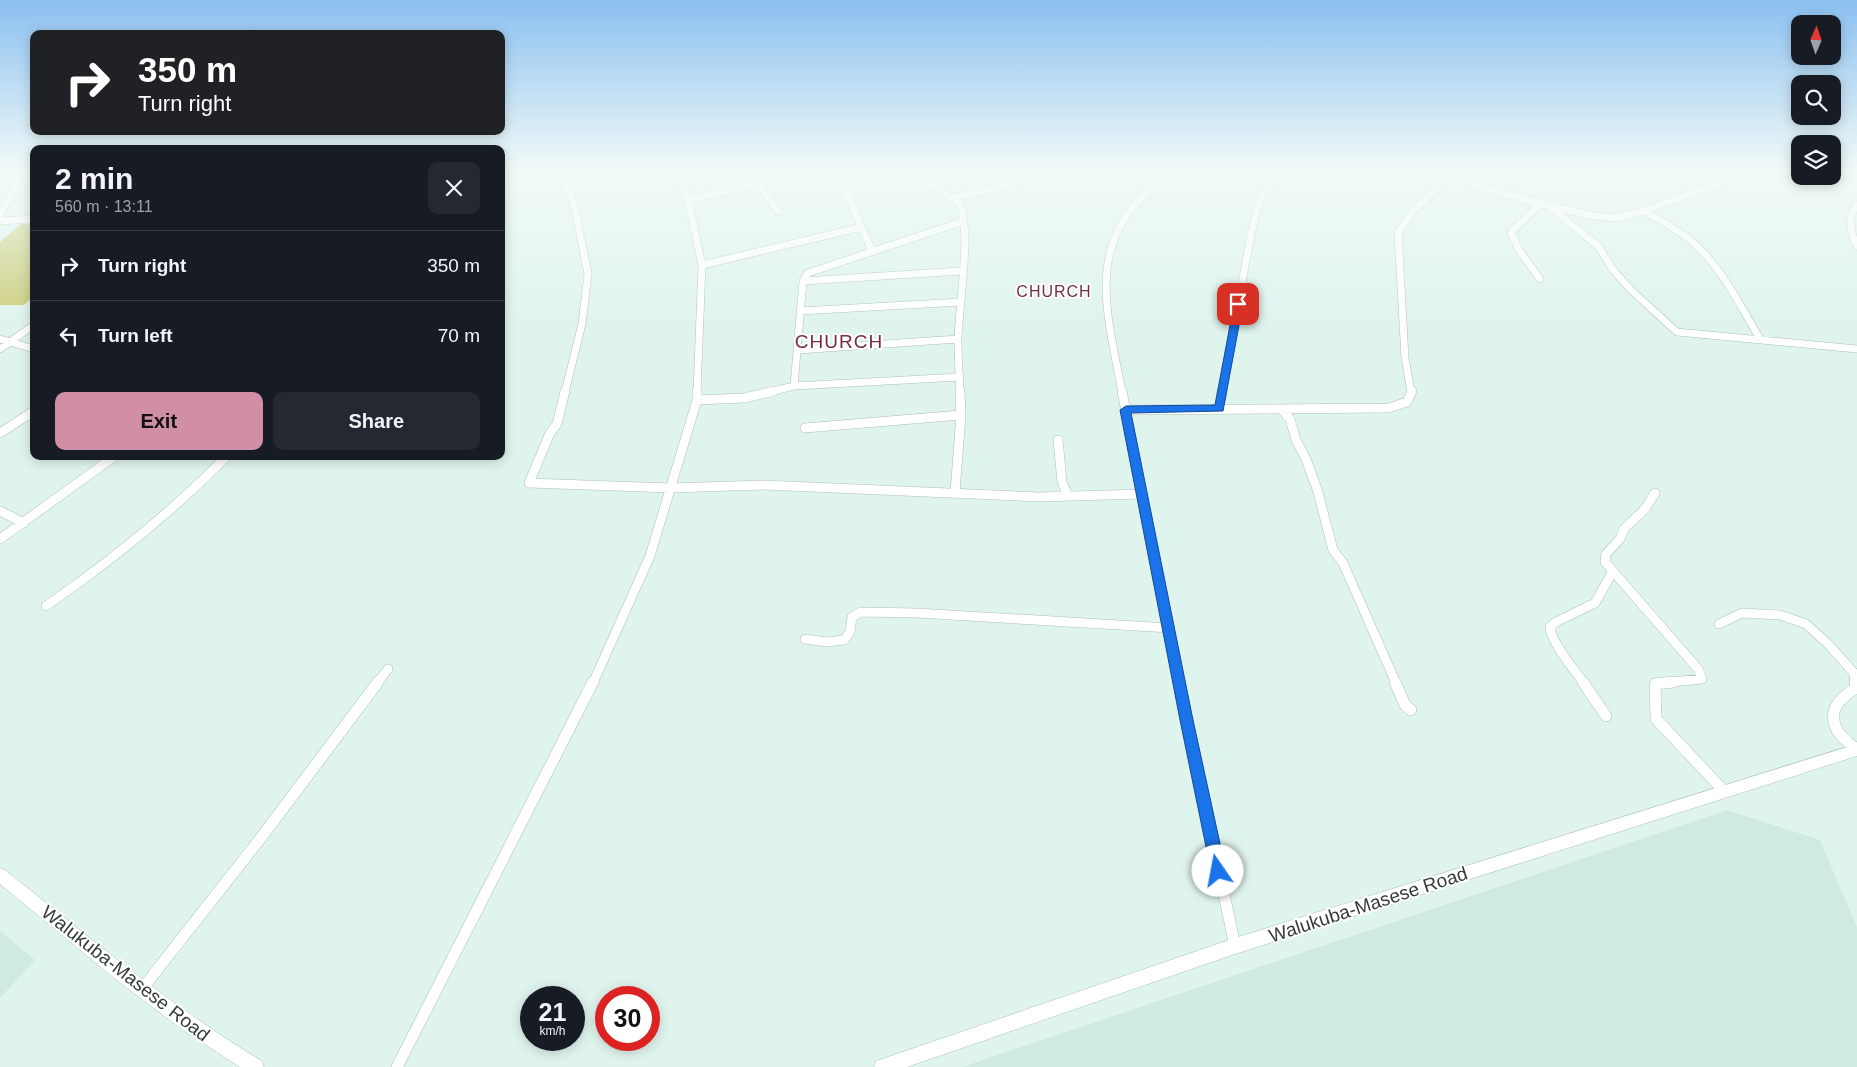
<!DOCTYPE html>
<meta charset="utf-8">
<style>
:root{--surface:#171b24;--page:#242831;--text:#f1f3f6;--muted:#9ea1a6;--line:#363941;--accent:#d08ea7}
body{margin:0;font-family:Helvetica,sans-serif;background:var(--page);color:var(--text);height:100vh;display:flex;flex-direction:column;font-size:19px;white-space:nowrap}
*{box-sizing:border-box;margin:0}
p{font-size:16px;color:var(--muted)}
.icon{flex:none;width:28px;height:28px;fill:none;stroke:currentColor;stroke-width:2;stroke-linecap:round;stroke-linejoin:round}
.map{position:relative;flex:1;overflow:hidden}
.details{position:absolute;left:30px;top:145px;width:475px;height:315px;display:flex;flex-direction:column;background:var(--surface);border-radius:10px;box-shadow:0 2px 12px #0003}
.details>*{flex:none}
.top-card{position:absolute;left:30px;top:30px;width:475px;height:105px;border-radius:10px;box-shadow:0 2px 12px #0003;background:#202124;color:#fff;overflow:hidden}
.needle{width:32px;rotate:2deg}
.buttons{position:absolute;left:1791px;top:15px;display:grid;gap:10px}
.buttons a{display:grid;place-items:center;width:50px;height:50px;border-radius:10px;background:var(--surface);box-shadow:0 2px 12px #0003;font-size:25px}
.speed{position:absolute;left:520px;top:986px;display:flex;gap:10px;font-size:25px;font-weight:700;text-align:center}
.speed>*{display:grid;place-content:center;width:65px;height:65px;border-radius:50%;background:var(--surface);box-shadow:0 2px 12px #0003;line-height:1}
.speed small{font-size:12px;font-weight:400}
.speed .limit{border:8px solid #d22;background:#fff;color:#111}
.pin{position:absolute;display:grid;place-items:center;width:42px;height:42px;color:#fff;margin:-21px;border-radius:10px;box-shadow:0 2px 8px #0006}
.me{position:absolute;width:55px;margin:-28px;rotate:348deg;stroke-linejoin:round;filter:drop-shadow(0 0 4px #0008)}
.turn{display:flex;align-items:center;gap:18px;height:105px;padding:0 25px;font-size:22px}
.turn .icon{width:65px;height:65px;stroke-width:2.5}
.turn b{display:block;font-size:35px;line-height:42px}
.round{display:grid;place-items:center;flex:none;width:52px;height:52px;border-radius:10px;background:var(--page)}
.head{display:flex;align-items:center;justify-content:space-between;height:85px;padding:0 25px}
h1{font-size:30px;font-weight:800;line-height:38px}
.button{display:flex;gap:10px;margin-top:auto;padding:10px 25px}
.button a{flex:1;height:58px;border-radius:10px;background:var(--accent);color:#111;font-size:20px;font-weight:800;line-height:58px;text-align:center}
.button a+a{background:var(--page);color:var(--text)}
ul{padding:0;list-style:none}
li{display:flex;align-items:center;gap:15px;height:70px;padding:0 25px;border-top:1px solid var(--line)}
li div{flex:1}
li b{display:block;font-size:19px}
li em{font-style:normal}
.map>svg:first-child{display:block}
.built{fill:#ceeae2}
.green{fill:#cdcf80}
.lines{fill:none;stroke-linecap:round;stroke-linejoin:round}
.street-far2-casing{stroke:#adc0ba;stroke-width:8}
.street-far1-casing{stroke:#adc0ba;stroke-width:10}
.street-casing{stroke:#adc0ba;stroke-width:12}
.secondary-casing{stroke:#adc0ba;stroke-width:1}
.street-far2{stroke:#fff;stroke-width:7}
.street-far1{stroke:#fff;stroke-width:9}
.street{stroke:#fff;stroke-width:11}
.secondary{fill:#fff;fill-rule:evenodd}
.route{fill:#1a73e8;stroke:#114b97}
.labels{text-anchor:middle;stroke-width:4;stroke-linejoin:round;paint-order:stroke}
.far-quarter-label{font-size:16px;letter-spacing:1px;fill:#742e3d;stroke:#fff}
.quarter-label{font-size:19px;letter-spacing:1px;fill:#742e3d;stroke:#fff}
.near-street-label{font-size:19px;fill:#343c39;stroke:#fff}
</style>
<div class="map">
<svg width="1857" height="1067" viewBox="0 0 1857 1067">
<rect width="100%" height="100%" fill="#e0f4ee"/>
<!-- built -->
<path class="built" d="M1727,810L1820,840L1857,927V1067H962Z
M0,931L35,960L0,998Z"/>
<!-- green -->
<path class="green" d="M21,224H34V296L24,305H0V242Z"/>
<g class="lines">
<defs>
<path id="street-far2" d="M560,171L574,204L588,274L582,324L565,392
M676,171L688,200L702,265L697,392
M837,171L872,251
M909,171L959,202C972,228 959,306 958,339C958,356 959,374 960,392
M1153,171L1165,175
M1436,171L1450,178L1549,206L1594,216L1617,218L1643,211L1753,171
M1837,171L1857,178
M501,177L552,171
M758,183L778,211
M953,198L1065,171
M688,200L806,171
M1857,204C1847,219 1850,231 1857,246
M1549,206L1598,246L1613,270L1631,290L1677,332L1857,349
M1643,211C1659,220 1675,228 1689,239C1721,265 1739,304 1760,339
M0,216L23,171
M0,221L34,219
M702,265L862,227
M1540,279L1519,250L1511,232L1541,203
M803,281L961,271
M800,311L961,302
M0,339L34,349
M0,349L34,325
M798,350L958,339
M794,386L960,377
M769,392L794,386L803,281L808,273L964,221
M1122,392C1104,299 1083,235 1172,171
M1222,392L1251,234L1259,201L1264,193L1287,171
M1411,392L1405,358L1398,233L1413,211L1450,178"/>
<path id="street-far1" d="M565,391L557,424L550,433L529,483L671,488L764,485L1039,497L1142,494
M1122,391L1179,683
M697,400L744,398L774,391
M1219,408L1222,391
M1125,410L1389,408L1407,402L1412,391
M1282,410L1290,419L1296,440L1306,459L1318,492L1333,550L1343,563L1396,683
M805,428L961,415
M0,433L34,411
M1058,440L1062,482L1068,496
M955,492L961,415L960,391
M1655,493L1645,509L1624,529L1620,539L1606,554L1605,562L1698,669L1702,679L1661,683
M0,511L24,523
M0,539L115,456
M46,606C111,561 172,512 227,456
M1719,624L1742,613L1780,615L1806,624L1828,644L1854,673L1855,683
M805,639L827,642L844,640L850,632L852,617L861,612L917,613L1170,628
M377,683L388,669
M593,683L650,556L697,400V391
M1584,683C1575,671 1550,641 1550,627L1556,622L1595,603L1613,571"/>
<path id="street" d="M1179,682L1235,946
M1395,682L1405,705L1411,710
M1583,682L1606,716
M1673,682L1655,684L1656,719L1724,791
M1855,682L1856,688C1840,698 1827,710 1837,730C1840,737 1851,744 1857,750
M142,989L260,839L378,682
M397,1067L593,682"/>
<path id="secondary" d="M1857,744V756L1235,954L907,1067H874L876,1061L882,1059L1235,938Z
M0,868L5,870C89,937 170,1006 262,1061L264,1067H240L183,1030L119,982L0,884Z"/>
</defs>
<!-- street-far2 casing -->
<use href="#street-far2" class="street-far2-casing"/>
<!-- street-far1 casing -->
<use href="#street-far1" class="street-far1-casing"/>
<!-- street casing -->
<use href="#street" class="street-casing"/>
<!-- secondary casing -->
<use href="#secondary" class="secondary-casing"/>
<!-- street-far2 -->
<use href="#street-far2" class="street-far2"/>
<!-- street-far1 -->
<use href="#street-far1" class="street-far1"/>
<!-- street -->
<use href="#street" class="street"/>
<!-- secondary -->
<use href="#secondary" class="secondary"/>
</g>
<!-- sky -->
<linearGradient id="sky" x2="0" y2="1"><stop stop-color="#8bc0f0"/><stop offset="0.53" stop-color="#f1faf7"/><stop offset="1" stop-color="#f1faf7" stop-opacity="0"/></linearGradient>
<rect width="1857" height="320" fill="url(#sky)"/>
<!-- route -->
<path class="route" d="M1238,301L1243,304L1223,411L1131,413L1193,720L1226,871L1224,876L1218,878L1213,876L1211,871L1180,720L1120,410L1126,406L1215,405L1234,304Z"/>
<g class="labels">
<!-- far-quarter labels -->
<g class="far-quarter-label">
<text x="1054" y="297">CHURCH</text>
</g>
<!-- quarter labels -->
<g class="quarter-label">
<text x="839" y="348">CHURCH</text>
</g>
<!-- near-street labels -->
<g class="near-street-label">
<text transform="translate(1368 904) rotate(-18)" y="7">Walukuba-Masese Road</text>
<text transform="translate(126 973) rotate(38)" y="7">Walukuba-Masese Road</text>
</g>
</g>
</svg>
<div class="buttons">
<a><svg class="needle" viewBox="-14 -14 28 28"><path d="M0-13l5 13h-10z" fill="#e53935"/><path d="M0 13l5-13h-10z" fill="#9ea1a6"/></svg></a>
<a><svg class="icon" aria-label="search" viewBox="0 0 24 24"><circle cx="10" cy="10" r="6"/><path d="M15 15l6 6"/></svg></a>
<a><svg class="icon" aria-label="layers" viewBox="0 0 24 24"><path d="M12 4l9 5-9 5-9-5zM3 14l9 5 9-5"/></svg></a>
</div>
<div class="speed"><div>21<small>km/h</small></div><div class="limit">30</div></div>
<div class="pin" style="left:1238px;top:304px;background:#d93025"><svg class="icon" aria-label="arrive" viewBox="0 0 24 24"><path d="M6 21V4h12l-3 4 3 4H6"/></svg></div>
<svg class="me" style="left:1218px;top:871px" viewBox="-20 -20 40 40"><circle r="19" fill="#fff"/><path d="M0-13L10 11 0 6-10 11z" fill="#1a73e8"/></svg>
<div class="top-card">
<div class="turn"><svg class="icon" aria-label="right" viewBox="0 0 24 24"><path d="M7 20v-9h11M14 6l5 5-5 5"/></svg><div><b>350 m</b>Turn right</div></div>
</div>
<section class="details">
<div class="head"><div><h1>2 min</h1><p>560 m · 13:11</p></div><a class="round"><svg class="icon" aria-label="close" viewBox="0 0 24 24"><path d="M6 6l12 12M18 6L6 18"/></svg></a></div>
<ul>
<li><svg class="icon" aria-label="right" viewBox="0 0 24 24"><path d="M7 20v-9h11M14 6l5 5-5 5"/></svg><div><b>Turn right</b></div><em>350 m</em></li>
<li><svg class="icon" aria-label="left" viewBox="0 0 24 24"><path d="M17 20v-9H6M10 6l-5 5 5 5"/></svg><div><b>Turn left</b></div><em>70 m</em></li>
</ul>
<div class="button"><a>Exit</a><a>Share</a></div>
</section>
</div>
